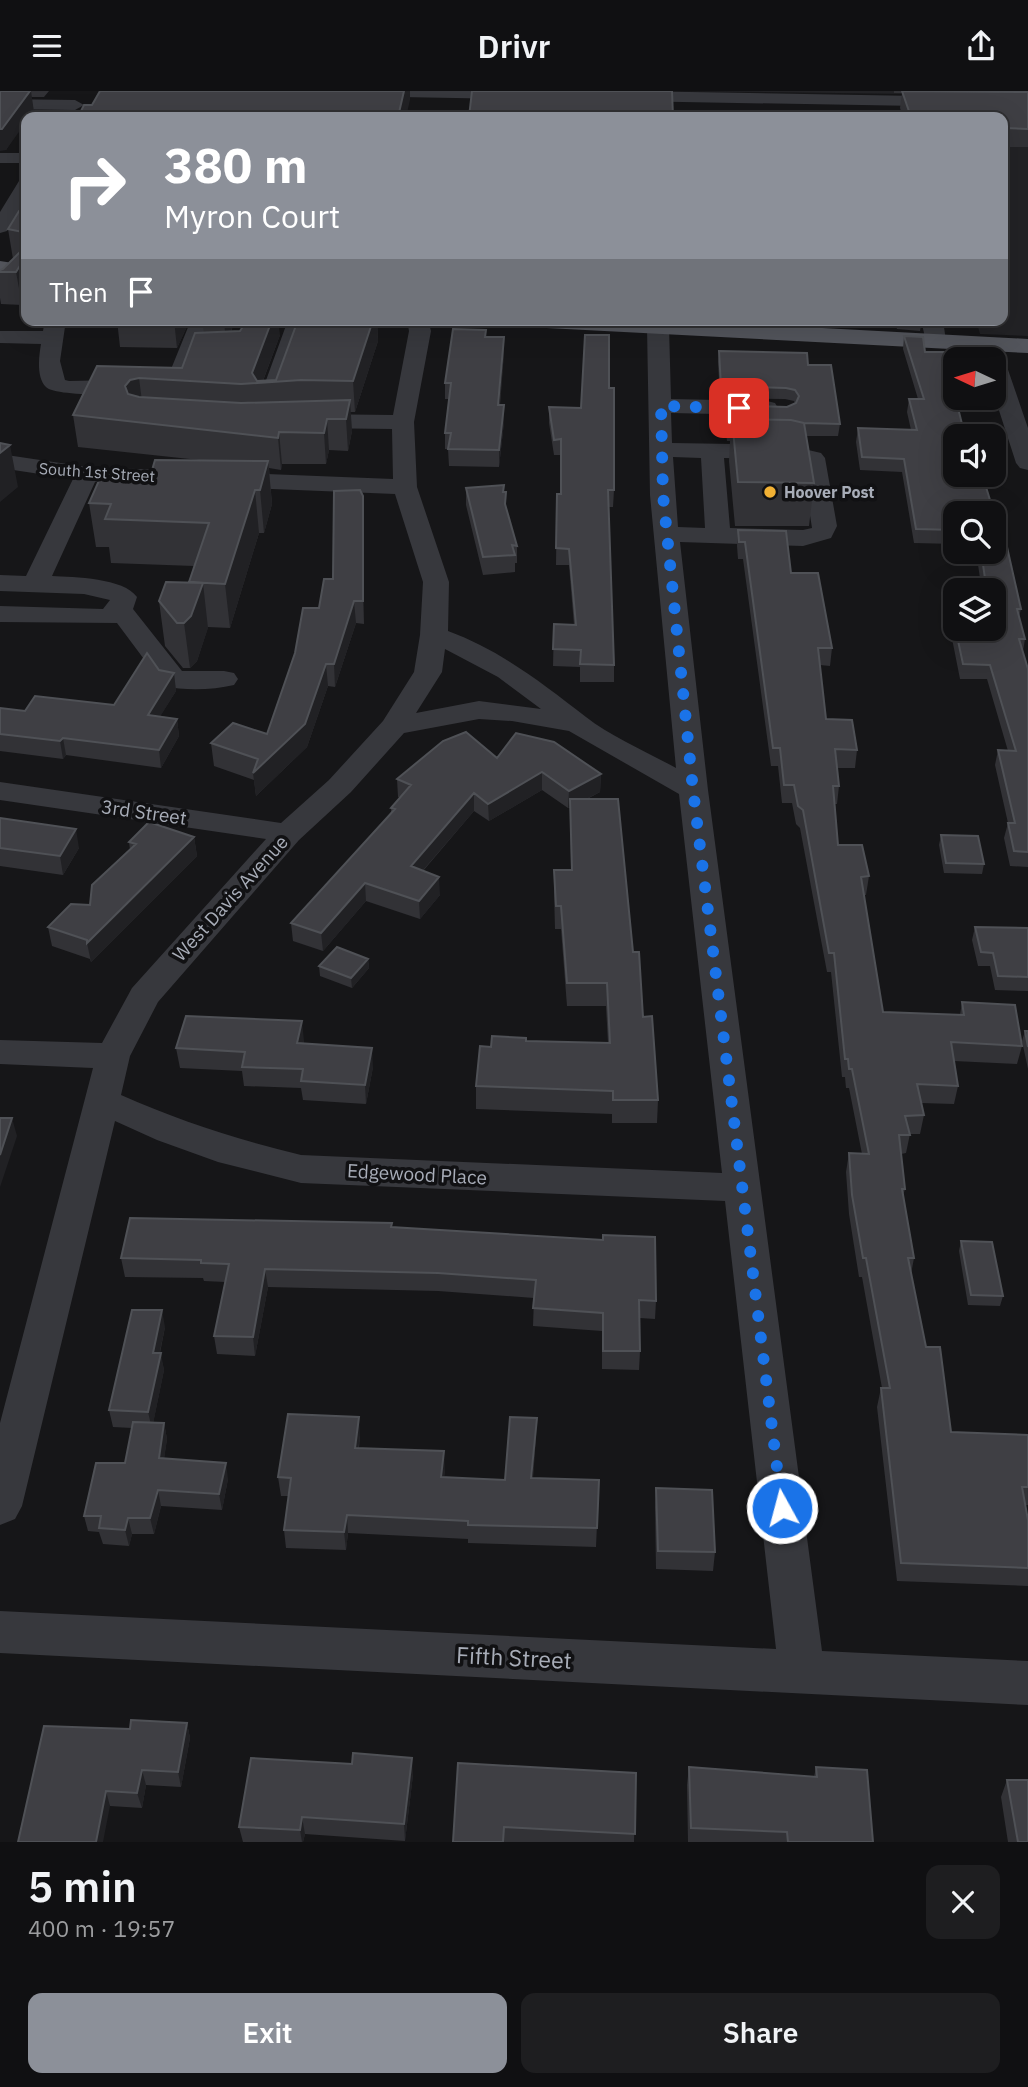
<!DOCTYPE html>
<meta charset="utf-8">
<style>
:root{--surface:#101012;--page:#1e1e20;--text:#f1f3f6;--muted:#9c9d9f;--line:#303032;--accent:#8c9099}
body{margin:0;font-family:"IBM Plex Sans",sans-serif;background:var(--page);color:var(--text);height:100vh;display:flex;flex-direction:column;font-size:26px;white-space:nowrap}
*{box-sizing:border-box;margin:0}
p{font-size:23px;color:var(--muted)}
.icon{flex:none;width:38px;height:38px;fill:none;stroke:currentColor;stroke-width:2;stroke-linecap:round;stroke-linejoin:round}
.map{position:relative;height:1751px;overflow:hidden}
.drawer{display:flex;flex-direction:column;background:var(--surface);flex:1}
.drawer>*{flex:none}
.guide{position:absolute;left:21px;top:21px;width:987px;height:214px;border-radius:14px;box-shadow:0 7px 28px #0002,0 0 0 2px var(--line);background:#8c9099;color:#fff;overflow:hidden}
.needle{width:46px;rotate:274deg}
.controls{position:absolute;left:943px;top:256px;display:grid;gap:14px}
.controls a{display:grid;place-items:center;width:63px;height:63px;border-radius:14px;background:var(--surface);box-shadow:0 7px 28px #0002,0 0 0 2px var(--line);font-size:35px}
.pin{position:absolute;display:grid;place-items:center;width:60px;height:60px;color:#fff;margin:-30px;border-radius:14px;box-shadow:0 4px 10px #0006}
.me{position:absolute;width:77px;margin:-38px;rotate:353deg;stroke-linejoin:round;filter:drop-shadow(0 0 5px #0008)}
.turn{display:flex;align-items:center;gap:24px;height:147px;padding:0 28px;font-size:32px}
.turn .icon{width:91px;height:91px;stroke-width:2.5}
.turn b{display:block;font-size:49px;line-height:60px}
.then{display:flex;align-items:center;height:66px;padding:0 28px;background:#0003;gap:14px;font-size:26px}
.round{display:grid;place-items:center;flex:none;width:74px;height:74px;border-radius:14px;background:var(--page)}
.summary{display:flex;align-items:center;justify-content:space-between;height:119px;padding:0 28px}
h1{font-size:42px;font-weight:600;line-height:52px}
.button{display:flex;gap:14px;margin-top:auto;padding:14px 28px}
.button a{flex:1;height:80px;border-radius:14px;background:var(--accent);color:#fff;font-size:28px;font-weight:600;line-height:80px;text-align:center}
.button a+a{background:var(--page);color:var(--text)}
header{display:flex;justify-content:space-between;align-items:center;height:91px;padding:0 28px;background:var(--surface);font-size:32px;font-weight:600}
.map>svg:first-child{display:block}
.built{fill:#222225}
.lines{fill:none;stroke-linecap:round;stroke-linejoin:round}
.minor{fill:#37383d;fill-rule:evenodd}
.major{fill:#53555c;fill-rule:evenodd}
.wall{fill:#323236}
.shaded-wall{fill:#212124}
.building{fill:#3f3f44;stroke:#4f5156;stroke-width:2;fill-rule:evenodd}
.route{stroke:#1a73e8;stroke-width:12;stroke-dasharray:0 21.6}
.poi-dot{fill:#f2b134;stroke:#111113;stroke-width:2.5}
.labels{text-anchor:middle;stroke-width:7;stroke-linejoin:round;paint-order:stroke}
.far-street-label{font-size:16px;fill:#a8adb8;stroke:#111113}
.far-poi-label{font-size:16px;font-weight:bold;fill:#a8adb8;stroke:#111113;text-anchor:start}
.street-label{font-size:19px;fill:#a8adb8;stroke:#111113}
.near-street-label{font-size:23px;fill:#a8adb8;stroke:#111113}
</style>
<header><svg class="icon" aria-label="menu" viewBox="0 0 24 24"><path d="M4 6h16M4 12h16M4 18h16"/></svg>Drivr<svg class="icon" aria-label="share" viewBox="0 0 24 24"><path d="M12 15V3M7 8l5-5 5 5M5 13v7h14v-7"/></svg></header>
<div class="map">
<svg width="1028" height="1751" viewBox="0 0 1028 1751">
<rect width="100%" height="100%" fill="#161618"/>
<!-- built -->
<path class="built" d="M680,0H1028V245L980,243L976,229H1003V26L912,3Z"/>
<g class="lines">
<!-- minor -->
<path class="minor" d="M337,0H523L525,3L517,8L345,5Z
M630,0L1028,7V17L627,10L619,5L621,1Z
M0,8L75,9L84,14L75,19L0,18Z
M0,62H26V72H0Z
M26,89V109L7,140L0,142V121L19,90Z
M45,229H66L60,270L65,289L69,290L167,288L191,229H212L183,299C165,303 57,308 46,296C36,286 39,265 41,253L0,252V240H43Z
M288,229H309L279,314L276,319H260L257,314Z
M407,229H428L431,240L414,331L417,396L449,491L448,540C500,559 542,592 586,626C610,645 649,662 676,677L650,404L647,236L651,232H665L669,236L671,308L767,310L775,312L778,317L775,322L767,324L671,322L672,352L787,354L821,362L825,367L837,435L831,447L803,455L680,451L708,699L822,1560L1028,1570V1614L0,1562V1520L776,1558L725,1110L301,1092L218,1071L157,1049L115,1030L22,1415L15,1428L0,1434V1332L93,977L0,973V949L102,952L132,897L266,748L0,709V691L281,732L329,689L383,630L414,581L420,544L423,491L395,403L95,391L52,485C74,486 124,487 137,506L133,518L182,580H224L234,582L238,588L234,594C213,599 185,600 164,595L117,532L0,531V515L103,518L110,509L84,503L0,500V484L26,485L73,388L0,377V363L87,376L393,388L392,338L308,337L300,335L297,330L300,325L308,323L393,324L409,240ZM673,366L701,367L705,437L678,436ZM724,367L787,368L802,372L812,437L803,439L730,437ZM445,558L498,586L541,618L479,610L416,622L442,581ZM479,628L512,630L569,640L679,703L722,1082L301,1064C238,1049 180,1030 121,1004L130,965L158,911L299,749L351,701L404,642Z
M921,229H943L946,250L943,255H927Z
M994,263L1002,265L1005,270L1028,337V379L1020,377L1016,372L994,304V268H985Z"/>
<!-- major -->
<path class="major" d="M0,170L26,174V188L0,184Z
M515,229H674L1028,248V262L527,236L518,234Z"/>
</g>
<!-- wall -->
<path class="wall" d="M0,0H49L44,6H31L34,21L30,26H26L6,59Z
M894,0H1023L1022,1H1028V56H1003V26H903L900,17L902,2H894Z
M26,118V207L22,214L1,213L0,207V179L3,178L13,168L8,138Z
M117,229H190L177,257L120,256Z
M202,229H235L231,241L280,244L263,290L276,289L298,229H377L378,250L355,321H350L352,340L348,360L329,359L326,373H282L281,379L269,377L272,413L264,442H259L230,537L208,536L197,570L190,577H183L165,555L159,510L189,492L194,475L111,472L109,456H96L89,412L150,386L199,369L78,356L73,324L97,275L182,277L204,242Z
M894,229H922L920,240L897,238Z
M904,245L925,261L956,293L954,301L956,453L914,452L902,381L860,379L856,351L858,337L911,339L907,321L909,308H918L903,258Z
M486,246H504V262L500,314L504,331L499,376L449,375L448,358H445V342L449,308H445V292Z
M719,260L808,274L840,333L838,345H806L814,392L809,435H735L729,370L730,350H727L726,342H723L722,326L723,314L787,316L795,313L794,310L785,308L720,307L718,271Z
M609,297L614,399L613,416H609L614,574V591H580V576L553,575L554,533L574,534L569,474H556L557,403H561L560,364H554L549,332V316L581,317Z
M504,394V401H506V417L517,455V472H515V481L483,484L466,414V397Z
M363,405L364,426V533L356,532L335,596L328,595L307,656L256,705L254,689L214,675L211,652L267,643L295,562L319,517L333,488Z
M738,439L791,482L832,557L830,575L820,574L826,628L857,659L855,677H837L839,695L837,713H835L838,754L869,785L866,804H864L883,921L960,924L962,911L1022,955L1017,973L954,970L958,995L954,1013L921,1012L924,1024L920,1043H910L906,1062L901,1063L905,1098L903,1105L914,1167L911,1183L926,1256L951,1341L1028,1344V1414H1025L1028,1429V1495L897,1490L877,1316L881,1297H882L862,1186H859L849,1123L846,1081L849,1062L862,1063L849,997H846L845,986H842L831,881H827L800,737L796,733L792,712H782L778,675H771L743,468H738L737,455Z
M976,460H994L1021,518L1019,526L1025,548L1023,560L1028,578V776L1010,775L1004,747L1008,732L995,674L998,659L1008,660L987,588H960L944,507L946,493L981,494Z
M159,579L174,582L176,600L160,625L177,628L179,645L161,677L66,664L63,668L0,660V617L25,620L114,614Z
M497,667L601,683L600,701L587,708L633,861L643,926L658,1009L657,1032H612V1023L476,1018V995L491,956L526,950L608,952L606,915H567L561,838H555L554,801V779H571L570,717H568L542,699L489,730L474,720L423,780L440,804L420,828L366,810L323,860L293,850L291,832L391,722V717L400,707L398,706L397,688Z
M0,727L79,757L63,784L0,775Z
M941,744L984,773L982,783L944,782L939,754Z
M194,746L197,765L91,871L90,868L52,855L48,836L90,814L130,759L129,751Z
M975,836L1028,837V900L995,899L990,875H978L972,849Z
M368,868L369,877L352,897L320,885L319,875Z
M1025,940H1028V978L1022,950Z
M304,950L303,953L373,976L366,1013L303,1009L301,997L244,995L242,980L180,977L176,957Z
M392,1132V1136L656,1210L655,1228L640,1227V1260L639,1279L602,1278V1240L533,1235L534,1207L438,1200L268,1196L255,1265L217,1263L214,1245L225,1191L204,1190L203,1187L125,1186L121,1167Z
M961,1150L1003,1205L1000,1215L968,1214L959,1160Z
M165,1236L160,1262L164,1279L153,1332H164L167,1348L164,1367L228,1388L222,1419L161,1415L154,1443H132L129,1455L103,1453L99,1441L88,1440L84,1425L125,1372L132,1337L113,1336L109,1319Z
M360,1344L359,1357L445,1379L444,1386L505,1389L536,1346L533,1387L599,1389L596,1456L468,1452V1448L348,1442L346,1459L286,1457L284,1439L289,1405H281L278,1386Z
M656,1397L715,1461L713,1480L656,1478L655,1416Z
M187,1632L190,1647L181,1696L146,1694L142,1717L110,1715L44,1635L130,1638Z
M352,1673L413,1684L405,1750L305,1743L303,1751H243L239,1736Z
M689,1676L814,1686L816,1676L873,1751H688L687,1694Z
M636,1682L634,1751H453Z
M1007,1689L1028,1751H1008L1001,1706Z"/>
<!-- shaded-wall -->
<path class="shaded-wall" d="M31,0L34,21L30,26H26V31L6,59L0,60V38Z
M404,0H410V9L406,26H398Z
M26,165V207L22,214L16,181Z
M174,229H190L177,257Z
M224,229H235L226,253Z
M272,229H278L280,244L262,292H253L252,282Z
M373,229H377L378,250L355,321L353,290Z
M504,246V262L498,331V314Z
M139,287L143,318L134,320L125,295L130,289Z
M350,309L352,340L348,360L346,328Z
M504,314V331L499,376V359Z
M327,328L329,359L326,373L324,342Z
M279,341L282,373L281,379L278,347Z
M10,354L18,396L0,411V362Z
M268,370L272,413L264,442L260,399Z
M255,399L259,442L230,537L225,493Z
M363,405L364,426V533L363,510Z
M203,492L208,537L197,570L190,577L184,532Z
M354,510L356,532L335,596L334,573Z
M326,573L328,595L307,656L256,705L253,682Z
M174,582L176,600L150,642L148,624Z
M177,628L179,645L161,677L159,659Z
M63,647L66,664L63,668L60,650Z
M542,681V699L489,730L488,713Z
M601,683L600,701L568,717L569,700Z
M474,702V720L411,793V775Z
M76,738L79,757L63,784L60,765Z
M194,746L197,765L91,871L87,852Z
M439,786L440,804L420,828L419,810Z
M365,792L366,810L323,860L321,842Z
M368,868L369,877L352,897L351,887Z
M302,930L304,950L299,972L297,952Z
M372,957L373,976L366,1013L365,994Z
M12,1027L17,1045L0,1096V1064Z
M265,1178L268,1196L255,1265L253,1246Z
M162,1219L165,1236L156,1279L153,1262Z
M161,1262L164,1279L152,1338L148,1321Z
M359,1326L360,1344L356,1375L355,1357Z
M537,1327L536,1346L531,1405V1387Z
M164,1332L167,1348L162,1383L159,1367Z
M444,1360L445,1379L442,1405L441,1386Z
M226,1372L228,1388L222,1419L219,1403Z
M158,1399L161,1415L154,1443L150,1427Z
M347,1424L348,1442L346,1459L344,1441Z
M128,1427L132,1443L129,1455L125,1439Z
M187,1632L190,1647L181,1696L178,1681Z
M412,1667L413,1684L405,1750L404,1733Z
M142,1679L146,1694L142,1717L137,1702Z
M106,1700L110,1715L103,1751H96Z
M302,1726L305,1743L303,1751H302L300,1739Z"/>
<!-- building -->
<path class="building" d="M0,0H30L2,38H0Z
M100,0H404L398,26H78L84,14H92Z
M472,0H672L673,26H469Z
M902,0L1028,1V38L1003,37V26H911Z
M26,118V165L16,181H0V179L3,178L22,159L23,141L8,138L19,120Z
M247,229H272L252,282L257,290L276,289L298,229H373L353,290L301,289L241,293L139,287L130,289L125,295L128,303L139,306L241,312L350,309L346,328H327L324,342L279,341L278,347L73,324L97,275L182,277L195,242L240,240Z
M453,238L486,239L485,246H504L498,314H504L499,359L448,358L451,342H445L451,292H445Z
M585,244H609V297H614V399H608L614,574L580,573L581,559L553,558L554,533L576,534L569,458L556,457L557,403H561V348L554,349L549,316L581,317Z
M904,245L923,246L925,261H945L956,293H952L965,345H956V383H982L994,422H956V439L916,438L904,368L862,366L858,337L917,339L909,308H924Z
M719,260L807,262L808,274H831L840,333L804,332L791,329L732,328L731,338H728L727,330H724L723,314L787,316L796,312L799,305L795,299L786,297L721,295Z
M732,328L791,329L804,332L814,392L738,391Z
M0,352L10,354L0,362Z
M155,369L268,370L260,399H255L225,493L189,491L209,432L105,428L111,413L89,412L101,385L150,386Z
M504,394L503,401H506L505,413L517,455L512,454L515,464L483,466L466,397Z
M360,399L363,405V510H354L334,573H326L305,633L253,682L258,668L211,652L233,632L267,643L295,562L303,517H319L324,488H333L334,400Z
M994,423V424L1000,425L1021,518H1017L1025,548H1019L1028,578V761L1014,760L1008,732H1015L998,659L1016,660L990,574L963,573L946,493L986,494L981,460H994ZM956,499H994V537H956Z
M738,439L786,440L791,482H818L832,557H818L826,628L852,629L857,659L835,658L839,695H833L838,754H862L869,785L861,786L883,921L964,924L962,911L1015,914L1022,955L951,951L958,995L917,993L924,1024L905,1025L910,1044H899L905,1098H902L914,1167H908L926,1256H940L951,1341L1028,1344V1396H1022L1028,1429V1477L901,1472L881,1297H890L866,1167H863L852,1104L849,1062L869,1063L852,978H849L848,968H845L834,862H829L803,719L798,715L794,694H784L780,657H773L745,451H739Z
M166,491L203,492L191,525L184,532H177L159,510Z
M147,562L159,579L174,582L148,624L177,628L159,659L63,647L60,650L0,643V617L25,620L35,605L114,614Z
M466,641L497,667L516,642L554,651L601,683L569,700L542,681L488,713L474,702L411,775L439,786L419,810L365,792L321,842L291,832L395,718L391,717L411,694L397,688L443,650Z
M570,708H618L633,861H639L643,926L652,925L658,1009H613V1000L476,995L480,955L491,956L492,945L526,947V950L610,952L607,892H567L561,815H556L554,779H572Z
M0,727L76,738L60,765L0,757Z
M149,731L194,746L87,852V849L48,836L71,813L90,814L92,794L136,753L129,751Z
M941,744L978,745L984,773L946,772Z
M975,836L1028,837V886L998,885L993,862L981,861Z
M337,856L368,868L351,887L319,875Z
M186,925L302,930L297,952L372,957L365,994L301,990L303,978L242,976L245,961L176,957Z
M1025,940H1028V956Z
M0,1027H12L0,1064Z
M130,1127L392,1132L391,1136L603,1149V1144L655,1146L656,1210L639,1209L640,1260H603V1222L533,1217L536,1189L438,1182L265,1178L253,1246L214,1245L229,1173L201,1172V1169L121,1167Z
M961,1150L992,1151L1003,1205L971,1204Z
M132,1219H162L153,1262H161L148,1321L109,1319Z
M288,1323L359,1326L355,1357L444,1360L441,1386L505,1389L510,1326L537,1327L531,1387L599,1389L597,1437L468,1434V1430L347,1424L344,1441L284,1439L291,1387L278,1386Z
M133,1331L164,1332L159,1367L226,1372L219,1403L158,1399L150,1427H128L125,1439L99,1437L101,1425H84L96,1372H125Z
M656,1397L712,1399L715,1461L658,1460Z
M131,1629L187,1632L178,1681L142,1679L137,1702L106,1700L96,1751H18L44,1635L130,1638Z
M353,1662L412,1667L404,1733L302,1726L300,1739L239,1736L251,1667L352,1673Z
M458,1672L636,1682L635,1743L504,1736L503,1751H453Z
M689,1676L817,1686L816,1676L867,1679L873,1751H788L787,1741L691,1737Z
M1007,1689H1028V1751H1018Z"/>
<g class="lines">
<!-- route -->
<path class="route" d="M739,317L661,315L663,404L693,699L782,1417"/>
</g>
<!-- markers -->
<circle class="poi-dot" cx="770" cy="401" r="7"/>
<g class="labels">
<!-- far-street labels -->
<g class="far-street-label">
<text transform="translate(97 381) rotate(4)" y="6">South 1st Street</text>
</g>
<!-- far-poi labels -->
<g class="far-poi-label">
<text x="784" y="407">Hoover Post</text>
</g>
<!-- street labels -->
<g class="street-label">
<text transform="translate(144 721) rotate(8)" y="7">3rd Street</text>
<text transform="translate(230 807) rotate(-48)" y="7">West Davis Avenue</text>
<text transform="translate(417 1083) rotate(3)" y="7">Edgewood Place</text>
</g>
<!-- near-street labels -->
<g class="near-street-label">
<text transform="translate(514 1567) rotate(3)" y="8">Fifth Street</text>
</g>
</g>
</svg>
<div class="controls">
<a><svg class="needle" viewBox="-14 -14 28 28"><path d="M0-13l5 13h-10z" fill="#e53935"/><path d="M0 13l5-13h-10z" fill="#9c9d9f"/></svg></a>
<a><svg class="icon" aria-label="sound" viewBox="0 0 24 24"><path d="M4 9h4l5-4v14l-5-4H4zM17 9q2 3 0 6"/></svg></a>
<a><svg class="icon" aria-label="search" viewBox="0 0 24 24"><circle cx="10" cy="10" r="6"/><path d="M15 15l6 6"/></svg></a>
<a><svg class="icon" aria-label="layers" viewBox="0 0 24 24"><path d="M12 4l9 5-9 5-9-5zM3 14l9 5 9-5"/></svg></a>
</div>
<div class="pin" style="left:739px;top:317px;background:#d93025"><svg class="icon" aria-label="arrive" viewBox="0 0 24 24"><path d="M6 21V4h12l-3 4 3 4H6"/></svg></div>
<svg class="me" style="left:782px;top:1417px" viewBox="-20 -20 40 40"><circle r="17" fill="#1a73e8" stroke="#fff" stroke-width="3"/><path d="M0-11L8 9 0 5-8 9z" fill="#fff"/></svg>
<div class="guide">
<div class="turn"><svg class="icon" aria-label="right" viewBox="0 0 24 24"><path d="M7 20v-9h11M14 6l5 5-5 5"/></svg><div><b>380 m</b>Myron Court</div></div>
<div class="then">Then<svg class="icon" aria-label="arrive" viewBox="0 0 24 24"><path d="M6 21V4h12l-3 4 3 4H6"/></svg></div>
</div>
</div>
<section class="drawer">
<div class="summary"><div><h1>5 min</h1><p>400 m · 19:57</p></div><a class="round"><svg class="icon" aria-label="close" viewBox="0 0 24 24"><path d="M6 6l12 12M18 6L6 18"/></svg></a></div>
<div class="button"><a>Exit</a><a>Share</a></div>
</section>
